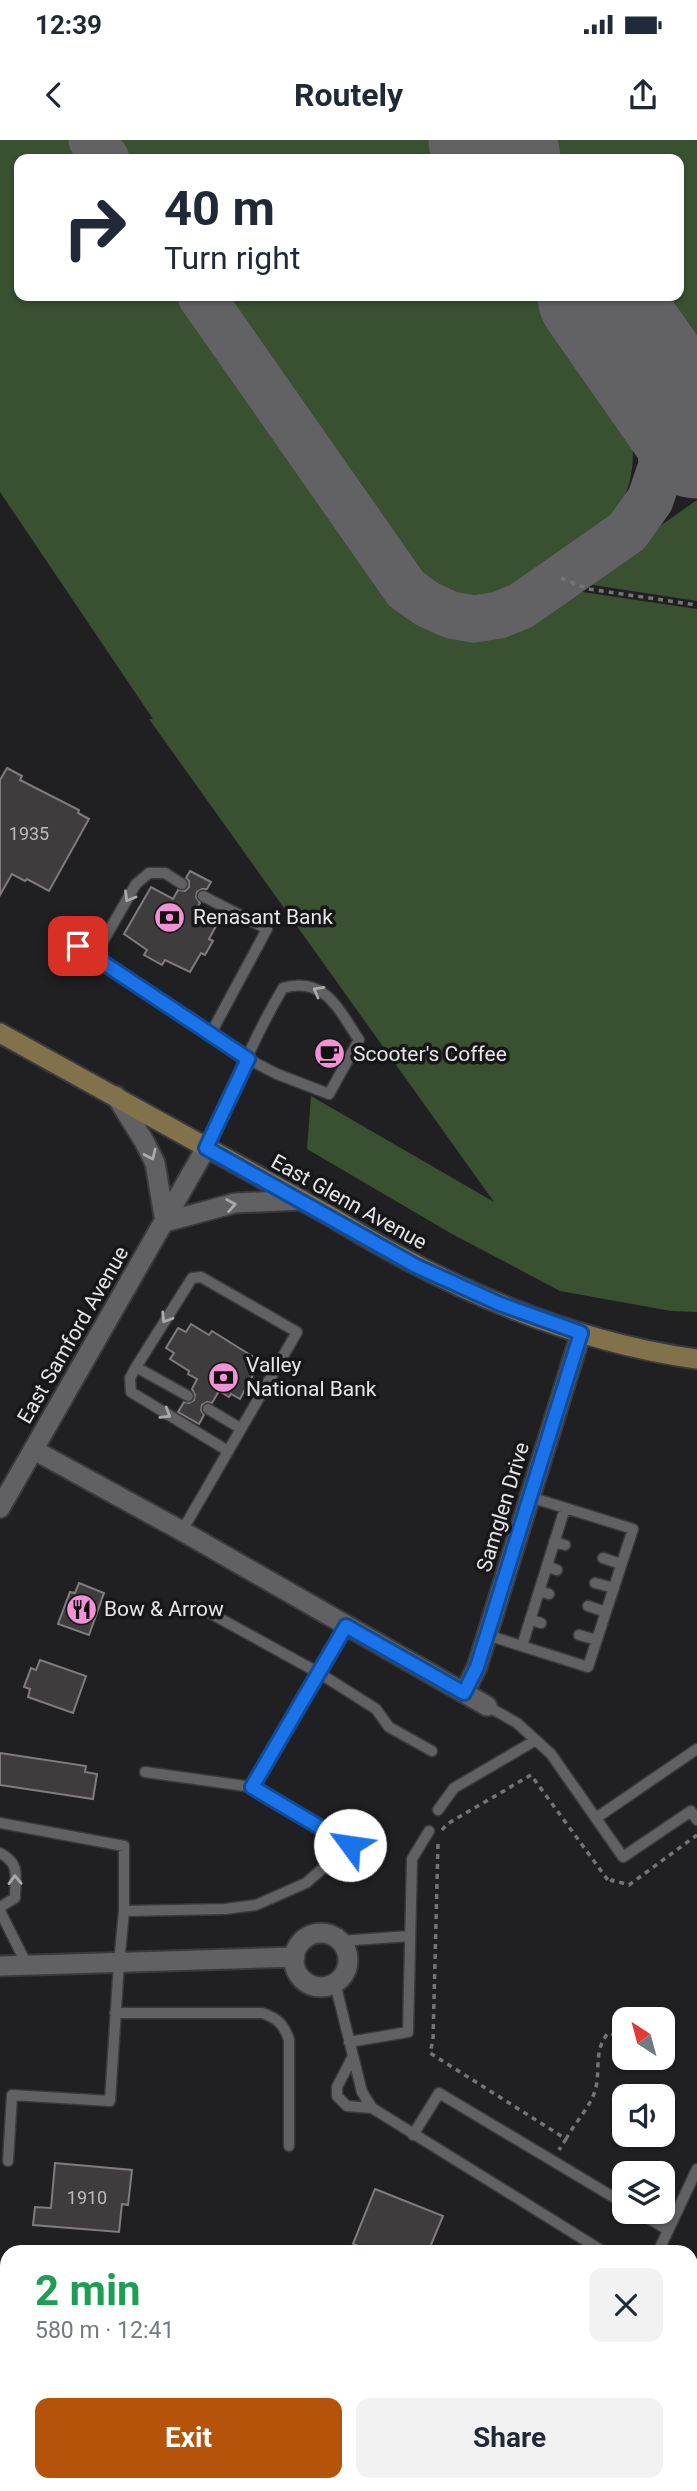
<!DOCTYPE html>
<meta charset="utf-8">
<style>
:root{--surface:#fff;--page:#f2f2f3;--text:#1f2937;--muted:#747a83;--accent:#b45309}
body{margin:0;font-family:Roboto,sans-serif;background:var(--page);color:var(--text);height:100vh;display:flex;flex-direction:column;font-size:26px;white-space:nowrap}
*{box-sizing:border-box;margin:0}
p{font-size:23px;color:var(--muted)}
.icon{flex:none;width:38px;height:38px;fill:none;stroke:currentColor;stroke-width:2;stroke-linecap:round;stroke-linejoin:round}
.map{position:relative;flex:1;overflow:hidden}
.side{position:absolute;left:0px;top:2105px;width:698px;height:247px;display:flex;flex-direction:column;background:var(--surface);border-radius:21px 21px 0 0;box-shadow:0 2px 5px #0004}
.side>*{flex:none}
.banner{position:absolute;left:14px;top:14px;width:670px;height:147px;border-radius:14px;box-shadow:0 2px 5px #0004;background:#fff;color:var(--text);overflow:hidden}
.needle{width:46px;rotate:324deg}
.controls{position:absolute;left:612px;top:1867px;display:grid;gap:14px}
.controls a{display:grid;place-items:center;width:63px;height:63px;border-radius:14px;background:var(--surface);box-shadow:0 2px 5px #0004;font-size:35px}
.pin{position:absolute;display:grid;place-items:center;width:60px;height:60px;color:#fff;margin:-30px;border-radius:14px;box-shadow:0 4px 10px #0006}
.me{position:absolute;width:77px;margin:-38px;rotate:301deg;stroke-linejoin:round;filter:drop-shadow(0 0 5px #0008)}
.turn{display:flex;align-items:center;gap:24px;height:147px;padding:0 35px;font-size:32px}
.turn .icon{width:91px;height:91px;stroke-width:2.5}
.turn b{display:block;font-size:49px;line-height:60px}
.round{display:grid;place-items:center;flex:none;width:74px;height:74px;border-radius:14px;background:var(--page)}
.headline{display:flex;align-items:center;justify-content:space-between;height:119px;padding:0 35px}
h1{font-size:42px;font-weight:700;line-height:52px;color:#1e9e55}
.primary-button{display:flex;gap:14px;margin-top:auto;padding:14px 35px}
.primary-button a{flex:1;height:80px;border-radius:14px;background:var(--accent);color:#fff;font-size:28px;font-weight:700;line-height:80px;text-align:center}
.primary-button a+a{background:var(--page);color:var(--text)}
.status{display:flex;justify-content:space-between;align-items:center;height:49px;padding:0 35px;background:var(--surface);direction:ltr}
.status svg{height:19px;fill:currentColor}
header{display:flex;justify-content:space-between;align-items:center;height:91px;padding:0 35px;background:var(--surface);font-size:32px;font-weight:700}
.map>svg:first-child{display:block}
.green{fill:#395031}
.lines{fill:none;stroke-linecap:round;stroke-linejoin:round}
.taxiway{stroke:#626264;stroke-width:47}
.runway{stroke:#626264;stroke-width:119}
.building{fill:#3f3c3d;stroke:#807c7d;stroke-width:2}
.service-casing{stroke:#3a3a3c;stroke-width:13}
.minor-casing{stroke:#3a3a3c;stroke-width:23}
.tertiary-casing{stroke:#3a3a3c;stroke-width:23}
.secondary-casing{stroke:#3a3a3c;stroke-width:23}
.path{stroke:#747477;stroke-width:3.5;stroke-dasharray:5 5;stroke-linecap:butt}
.service{stroke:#616164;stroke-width:10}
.minor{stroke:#616164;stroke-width:19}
.tertiary{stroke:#616164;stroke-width:19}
.secondary{stroke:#81724c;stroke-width:19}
.oneway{stroke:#aaaaac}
.route-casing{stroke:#114b97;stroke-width:18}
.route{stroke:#1a73e8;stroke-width:12}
.labels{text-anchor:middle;stroke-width:7;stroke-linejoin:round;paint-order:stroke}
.number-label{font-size:18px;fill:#bcbbbc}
.poi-label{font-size:21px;fill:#e5e5e6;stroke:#17171a;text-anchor:start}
.street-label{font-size:21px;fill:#e5e5e6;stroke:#17171a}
</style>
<div class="status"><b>12:39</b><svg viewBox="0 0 49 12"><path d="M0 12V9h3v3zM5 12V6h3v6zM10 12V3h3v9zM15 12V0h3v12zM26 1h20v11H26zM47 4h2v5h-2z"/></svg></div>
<header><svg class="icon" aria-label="back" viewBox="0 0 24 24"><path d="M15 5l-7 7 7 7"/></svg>Routely<svg class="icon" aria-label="share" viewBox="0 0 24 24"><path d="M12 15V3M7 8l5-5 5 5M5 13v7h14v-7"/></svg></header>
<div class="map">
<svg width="697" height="2351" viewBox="0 0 697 2351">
<rect width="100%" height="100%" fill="#202023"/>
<!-- green -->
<path class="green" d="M0,0H74L87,19H19V156H182L380,440C389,451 398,463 410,472C438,493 487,500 519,483C536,474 552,461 569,450L697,469V1172L671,1171L560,1151L452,1094L307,1009L311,956L494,1062L149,579H153L0,352Z
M108,0H435L449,19H121Z
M532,0H697V234L641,156H679V19H545Z
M217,156H544C568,191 627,261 632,300C636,331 627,360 609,385C603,394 526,447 514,453C498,460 480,464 462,462C442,459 427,446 411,434Z
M697,360V461L593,445L587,437Z"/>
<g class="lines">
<!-- taxiway -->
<path class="taxiway" d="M92,0L106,19
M201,156L406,449L427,464L451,475L474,479L499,475L521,466L627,392L650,360L662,325L656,240
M656,240L697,261"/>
<!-- runway -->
<path class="runway" d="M488,0L501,19
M597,156L697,299"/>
</g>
<!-- building -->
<path class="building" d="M7,628L22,636L20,640L79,670L78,673L89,679L49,751L27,739L25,741L12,734L0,755V640Z
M190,731L211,742L207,749H202L197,752L196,757L200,763L195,771L217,784L209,799L213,801L205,815L201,813L190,832L165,820L162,825L144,815L147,810L124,794L151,747L173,759L178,750L185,751L189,747V741L186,738Z
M191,1184L209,1195L212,1191L252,1216L250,1219L259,1224L240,1259L231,1254L229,1257L219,1251L212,1263L207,1262L202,1265L201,1270L204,1275L199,1284L178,1272L184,1262L189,1263L194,1260L195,1255L192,1249L197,1239L188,1234L189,1231L170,1219L174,1213L166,1208L178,1188L186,1192Z
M79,1443L104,1453L89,1495L58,1484L70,1452L75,1453Z
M40,1520L86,1536L73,1573L28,1557L30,1549L24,1547L31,1528L36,1530Z
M0,1613L86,1626L85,1632L97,1634L93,1659L0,1645Z
M55,2023L132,2030L128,2065L122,2064L119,2092L33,2085L35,2067L51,2068Z
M375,2049L443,2076L428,2112H374L353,2104Z"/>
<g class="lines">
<defs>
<path id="service" d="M203,756L267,789L210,895
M62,795L248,919L277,934L329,954L359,900C339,870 325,836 283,848C253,898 231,955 206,1008
M94,817L136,744L149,733H165L182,744
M136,1227L188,1256
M208,1269L240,1288
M182,1391L297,1192L201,1137L192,1138L136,1227L130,1238L131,1252L228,1311
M554,1402L565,1405
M603,1418L621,1424
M547,1426L557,1430
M595,1443L614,1448
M539,1451L549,1454
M588,1466L606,1472
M199,1467L319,1533L376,1569L389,1587L432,1611
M530,1479L541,1483
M487,1495L588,1527L633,1389L530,1357
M579,1495L597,1500
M522,1506L565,1368
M487,1566L517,1583L551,1614L623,1717L691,1671L697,1680
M145,1632L252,1647L346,1486
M438,1670L454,1648L536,1600
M596,1678L697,1609
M0,1683L124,1706V1771L119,1823L110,1961L12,1955L8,2021
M0,1713C21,1724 15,1736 15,1758L0,1767
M0,1771L27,1825
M124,1771L225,1769L256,1765L306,1743L350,1705L252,1647
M340,1801L410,1796
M335,1843L362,1952L372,1968L604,2112
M115,1873H262C277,1878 284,1884 289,1900V2006
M349,1902L408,1892L412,1719L429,1691
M352,1918L337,1947V1956L347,1966L372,1968
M413,1995L439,1953L625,2064
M638,2072L668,2090
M658,2112L697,2029
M691,2161L697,2164
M230,2345L308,2351
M365,2345L371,2351
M617,2345L620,2351
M582,2351L598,2345"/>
<path id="minor" d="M34,1310L182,1391L487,1566
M464,1553L477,1527L581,1193
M294 1820a27 27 0 1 1 54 0a27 27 0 1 1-54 0Z
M0,1826L295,1817
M0,2165L7,2166
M513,2345L519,2351"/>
<path id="tertiary" d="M116,956L144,1001L155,1023L165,1082
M165,1082L235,1063L302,1060
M0,1368L206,1008"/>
<path id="secondary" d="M0,893L332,1077C444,1146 566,1201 697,1219"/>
</defs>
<!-- service casing -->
<use href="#service" class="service-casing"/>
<!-- minor casing -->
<use href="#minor" class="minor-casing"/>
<!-- tertiary casing -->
<use href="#tertiary" class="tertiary-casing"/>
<!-- secondary casing -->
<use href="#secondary" class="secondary-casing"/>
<!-- path -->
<path class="path" d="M561,438L588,449L697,465
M442,1690L447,1684L531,1635L610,1743L612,1740L629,1745L697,1695
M438,1704L433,1900L430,1913L566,1999L559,2010
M566,1999C574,1984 590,1967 595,1951C601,1931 593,1911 608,1893L625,1898"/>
<!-- service -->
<use href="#service" class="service"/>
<!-- minor -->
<use href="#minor" class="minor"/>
<!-- tertiary -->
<use href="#tertiary" class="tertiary"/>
<!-- secondary -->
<use href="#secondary" class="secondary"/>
</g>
<!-- one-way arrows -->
<defs><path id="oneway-chevron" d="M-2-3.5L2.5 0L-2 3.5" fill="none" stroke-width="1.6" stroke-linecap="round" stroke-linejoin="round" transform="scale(1.75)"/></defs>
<g class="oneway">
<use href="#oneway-chevron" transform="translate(129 757) rotate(120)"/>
<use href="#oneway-chevron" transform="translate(318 851) rotate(-151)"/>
<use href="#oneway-chevron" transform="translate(151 1015) rotate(65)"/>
<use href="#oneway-chevron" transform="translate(231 1065) rotate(-9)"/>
<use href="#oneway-chevron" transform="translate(166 1178) rotate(122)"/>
<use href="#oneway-chevron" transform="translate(166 1274) rotate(31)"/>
<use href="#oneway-chevron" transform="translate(15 1740) rotate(-91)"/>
</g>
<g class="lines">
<defs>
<path id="route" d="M78,806L248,919L206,1008L416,1126L500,1164L581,1193L477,1527L464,1553L346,1486L252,1647L350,1705"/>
</defs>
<!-- route casing -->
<use href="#route" class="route-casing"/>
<!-- route -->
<use href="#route" class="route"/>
</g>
<!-- icons -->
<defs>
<symbol id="bank-disc" viewBox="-11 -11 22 22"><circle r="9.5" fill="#f391d5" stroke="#17171a"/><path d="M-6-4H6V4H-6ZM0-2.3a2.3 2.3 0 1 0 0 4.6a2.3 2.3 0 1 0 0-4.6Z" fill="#111"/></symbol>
<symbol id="cafe-disc" viewBox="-11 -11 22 22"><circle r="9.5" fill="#f391d5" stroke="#17171a"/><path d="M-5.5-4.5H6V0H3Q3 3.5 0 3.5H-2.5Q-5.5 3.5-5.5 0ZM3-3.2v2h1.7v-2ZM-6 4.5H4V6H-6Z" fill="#111"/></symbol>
<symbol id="restaurant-disc" viewBox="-11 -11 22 22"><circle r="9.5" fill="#f391d5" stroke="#17171a"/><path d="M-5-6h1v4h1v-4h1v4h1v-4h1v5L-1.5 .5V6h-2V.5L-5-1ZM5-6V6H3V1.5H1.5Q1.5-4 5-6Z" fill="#111"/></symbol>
</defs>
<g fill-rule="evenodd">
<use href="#bank-disc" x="152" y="760" width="35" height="35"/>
<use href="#cafe-disc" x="312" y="896" width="35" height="35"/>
<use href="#bank-disc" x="206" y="1220" width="35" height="35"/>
<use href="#restaurant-disc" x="64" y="1452" width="35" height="35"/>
</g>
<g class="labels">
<!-- number labels -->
<g class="number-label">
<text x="29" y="700">1935</text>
<text x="87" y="2064">1910</text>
</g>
<!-- poi labels -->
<g class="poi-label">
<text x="193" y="784">Renasant Bank</text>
<text x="353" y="921">Scooter's Coffee</text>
<text x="246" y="1232">Valley<tspan x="246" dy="24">National Bank</tspan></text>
<text x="104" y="1476">Bow &amp; Arrow</text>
</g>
<!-- street labels -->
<g class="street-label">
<text transform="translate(349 1062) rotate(29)" y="7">East Glenn Avenue</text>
<text transform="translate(73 1195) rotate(-60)" y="7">East Samford Avenue</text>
<text transform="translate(503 1367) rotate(-73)" y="7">Samglen Drive</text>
</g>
</g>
</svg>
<div class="controls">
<a><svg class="needle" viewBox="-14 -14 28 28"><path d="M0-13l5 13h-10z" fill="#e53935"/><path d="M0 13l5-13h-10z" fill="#747a83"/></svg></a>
<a><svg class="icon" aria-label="sound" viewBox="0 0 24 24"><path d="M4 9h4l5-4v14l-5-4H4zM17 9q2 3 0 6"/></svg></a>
<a><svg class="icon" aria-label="layers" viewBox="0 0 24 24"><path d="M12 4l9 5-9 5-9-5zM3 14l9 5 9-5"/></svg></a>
</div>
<div class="pin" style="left:78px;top:806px;background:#d93025"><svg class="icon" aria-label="arrive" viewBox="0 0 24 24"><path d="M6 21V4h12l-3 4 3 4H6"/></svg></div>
<svg class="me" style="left:350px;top:1705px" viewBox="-20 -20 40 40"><circle r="19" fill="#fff"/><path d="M0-13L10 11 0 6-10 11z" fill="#1a73e8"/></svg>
<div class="banner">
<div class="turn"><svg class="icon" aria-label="right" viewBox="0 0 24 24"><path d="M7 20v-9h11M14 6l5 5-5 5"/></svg><div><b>40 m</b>Turn right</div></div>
</div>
<section class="side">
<div class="headline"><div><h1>2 min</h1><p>580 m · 12:41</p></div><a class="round"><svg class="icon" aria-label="close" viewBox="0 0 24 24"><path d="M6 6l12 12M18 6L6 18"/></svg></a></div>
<div class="primary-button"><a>Exit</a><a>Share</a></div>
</section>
</div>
